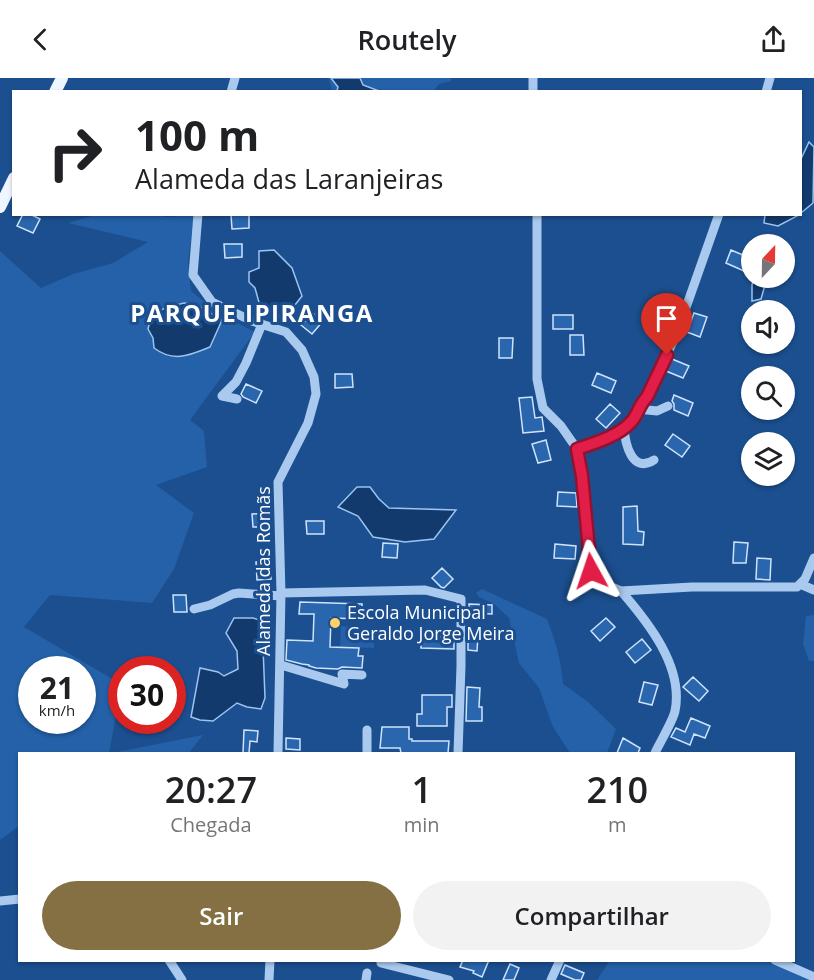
<!DOCTYPE html>
<html lang="pt">
<meta charset="utf-8">
<style>
:root{--surface:#fff;--page:#f2f2f2;--text:#202124;--muted:#757577;--accent:#847042}
body{margin:0;font-family:"Open Sans",sans-serif;background:var(--page);color:var(--text);height:100vh;display:flex;flex-direction:column;font-size:22px;white-space:nowrap}
*{box-sizing:border-box;margin:0}
p{font-size:20px;color:var(--muted)}
.icon{flex:none;width:33px;height:33px;fill:none;stroke:currentColor;stroke-width:2;stroke-linecap:round;stroke-linejoin:round}
.map{position:relative;flex:1;overflow:hidden}
.sheet{position:absolute;left:18px;top:674px;width:777px;height:210px;display:flex;flex-direction:column;background:var(--surface);border-radius:0px;box-shadow:0 2px 4px #0004}
.sheet>*{flex:none}
.guide{position:absolute;left:12px;top:12px;width:790px;height:126px;border-radius:0px;box-shadow:0 2px 4px #0004;background:#fff;color:var(--text);overflow:hidden}
.needle{width:39px;rotate:22deg}
.controls{position:absolute;left:741px;top:156px;display:grid;gap:12px}
.controls a{display:grid;place-items:center;width:54px;height:54px;border-radius:50%;background:var(--surface);box-shadow:0 2px 4px #0004;font-size:30px}
.speed{position:absolute;left:18px;top:578px;display:flex;gap:12px;font-size:30px;font-weight:700;text-align:center}
.speed>*{display:grid;place-content:center;width:78px;height:78px;border-radius:50%;background:var(--surface);box-shadow:0 2px 4px #0004;line-height:1}
.speed small{font-size:15px;font-weight:400}
.speed .limit{border:9px solid #d22;background:#fff;color:#111}
.pin{position:absolute;display:grid;place-items:center;width:51px;height:51px;color:#fff;margin:-62px -26px;border-radius:50% 50% 50% 0;rotate:-45deg;box-shadow:0 0 6px #0007}
.pin .icon{rotate:45deg}
.me{position:absolute;width:66px;margin:-33px;rotate:355deg;stroke-linejoin:round;filter:drop-shadow(0 0 4px #0008)}
.turn{display:flex;align-items:center;gap:21px;height:126px;padding:0 24px;font-size:27px}
.turn .icon{width:78px;height:78px;stroke-width:2.5}
.turn b{display:block;font-size:42px;line-height:51px}
.eta{display:flex;justify-content:space-evenly;align-items:center;height:102px;text-align:center}
.eta b{font-size:36px;font-weight:600;line-height:42px}
.button{display:flex;gap:12px;margin-top:auto;padding:12px 24px}
.button a{flex:1;height:69px;border-radius:36px;background:var(--accent);color:#fff;font-size:24px;font-weight:600;line-height:69px;text-align:center}
.button a+a{background:var(--page);color:var(--text)}
header{display:flex;justify-content:space-between;align-items:center;height:78px;padding:0 24px;background:var(--surface);font-size:27px;font-weight:600}
.map>svg:first-child{display:block}
.green{fill:#2461a8;fill-rule:evenodd}
.water{fill:#123a6d;stroke:#9cc4f0;stroke-width:1.5}
.building{fill:#2a66ad;stroke:#cfe3fa;stroke-width:1.5}
.lines{fill:none;stroke-linecap:round;stroke-linejoin:round}
.minor{stroke:#a9c9ee;stroke-width:9}
.major{stroke:#f0f6ff;stroke-width:12}
.route-casing{stroke:#92132f;stroke-width:15}
.route{stroke:#e11d48;stroke-width:10}
.poi-dot{fill:#ffd166;stroke:#1b4f8f;stroke-width:2}
.labels{text-anchor:middle;stroke-width:6;stroke-linejoin:round;paint-order:stroke}
.street-label{font-size:18px;fill:#fff;stroke:#1b4f8f}
.poi-label{font-size:18px;fill:#fff;stroke:#1b4f8f;text-anchor:start}
.district-label{font-size:24px;font-weight:bold;letter-spacing:1.5px;fill:#fff;stroke:#1b4f8f}
</style>
<header><svg class="icon" aria-label="back" viewBox="0 0 24 24"><path d="M15 5l-7 7 7 7"/></svg>Routely<svg class="icon" aria-label="share" viewBox="0 0 24 24"><path d="M12 15V3M7 8l5-5 5 5M5 13v7h14v-7"/></svg></header>
<div class="map">
<svg width="814" height="902" viewBox="0 0 814 902">
<rect width="100%" height="100%" fill="#1b4f8f"/>
<!-- green -->
<path class="green" d="M329,0H451V3L439,6L434,13L332,14Z
M159,136L166,139L194,137L188,184L191,213L221,237L255,254L190,342L204,353L207,389L156,407L194,435L174,491L152,525L50,517L24,549L121,606V612L109,675H20L19,748L0,762V173L41,210L73,196L113,185L148,164L68,145L95,137ZM32,591H82V642H32Z
M482,511L547,541C556,564 561,582 563,606L587,623L616,651L607,675H570L553,649L539,610L519,585L509,540L494,526L479,519L476,515Z
M814,537V583H809L803,566L806,538Z
M341,548L374,550V570L340,569Z
M203,657L189,675H112Z
M610,882H784L814,902H597Z"/>
<!-- water -->
<path class="water" d="M331,0H360L363,7L379,13H337L338,9Z
M809,64L814,69L813,125L801,135V81Z
M765,137V136L799,137L778,148L764,145Z
M274,172L292,190L302,218L291,232L280,238L269,234L260,228L255,210L249,204V194L259,190V173Z
M754,200H767L761,221L752,223V207Z
M184,225L197,227L222,242L210,269C190,277 174,285 154,270L153,260L148,251L151,238L165,230Z
M357,409H370L379,421L389,430L456,432L434,461L405,464L373,459L358,438L338,429Z
M234,540H253L262,543L265,620L261,631L247,629L237,625L213,643L200,642L191,639L200,590L218,594L224,598L238,591L237,573L226,555Z"/>
<!-- building -->
<path class="building" d="M23,136H30L40,141L33,155L17,148Z
M231,137H249V150L232,151Z
M224,166H242V179L225,180Z
M731,172L750,180L744,193L726,185Z
M313,235L323,243L312,256L301,247Z
M694,235L707,239L700,259L687,254Z
M553,237H573V251H553Z
M570,257H583L584,277H570Z
M499,260H513L512,280H499Z
M672,281L689,288L683,300L666,293Z
M597,295L616,303L611,315L592,307Z
M335,296H352L353,309L335,310Z
M246,306L262,313L256,325L243,319L241,316Z
M674,317L693,325L688,338L674,332V326L672,323Z
M532,319L535,340L542,339L544,353L523,355L519,320Z
M610,326L620,335L606,350L596,341Z
M673,356L690,368L682,379L665,367Z
M546,362L551,382L538,385L532,366Z
M558,414L576,415L577,429L557,428Z
M637,428L638,453L644,454L643,467L623,466V429Z
M269,435L270,449H253L252,436Z
M306,443H324V456H307Z
M734,464L748,465L746,485H733Z
M383,465L398,466L397,480L382,479Z
M555,466L576,468L575,481L554,480Z
M757,480L771,481L770,502L756,501Z
M256,484H270L271,501L257,502Z
M442,490L453,501L444,510L441,509L432,500Z
M173,517H186L187,534H174Z
M300,524L362,526V541L331,540L330,569L359,570L358,578H363L362,590L342,589L338,591L316,590L309,588V587L302,586L286,582L287,562L313,563L314,536H299Z
M469,526L492,527V536L469,535Z
M606,540L615,549L600,563L591,553Z
M468,558H478L477,573L468,572Z
M421,559H454V571L421,570Z
M642,561L651,572L635,585L626,574Z
M693,599L708,613L699,623L683,609Z
M644,604L658,607L652,627L639,624Z
M467,609L480,610L479,629H482V643H466Z
M422,617H452V629H447V648H417V636H422Z
M691,640L710,648L705,660L694,656L690,667L671,659L676,650L685,654Z
M382,649H409V661H412V663H449L448,675H401L400,670H380Z
M244,652L258,653L257,664L250,663L249,675H243Z
M286,660L300,661V672L286,671Z
M623,660L640,670L638,675H617Z
M463,882H489L482,899L473,895L474,893L460,889Z
M510,886L519,890L514,902H503Z
M565,887L584,895L581,902H575L561,896Z"/>
<g class="lines">
<!-- minor -->
<path class="minor" d="M533,0V14
M231,14L235,0
M766,14L770,0
M198,136L193,197L212,224L252,243L286,254L302,272L314,299L316,316L308,345L278,404L281,515L278,675
M537,136V301L543,330L561,348L577,371L579,378L591,493L597,503L621,513L692,509H797L805,501L814,480
M237,321L222,318L236,304L246,285L262,246
M638,331L657,333L668,328
M624,349C625,366 632,396 654,382
M577,371L606,361L629,346L635,340L638,331L647,319L677,255L719,136
M800,506L814,512
M621,513C648,544 684,589 675,633C673,643 660,664 655,675
M281,515L425,512L461,521V588L458,675
M194,531L210,527L233,516L239,515L281,518
M281,587L344,606L342,596L362,597
M367,652V675
M0,823L20,821
M169,882L182,902
M775,882L814,899
M381,885L449,902
M269,902L270,882
M366,902L367,895
M551,902L560,882"/>
<!-- major -->
<path class="major" d="M55,14L62,0
M0,129L14,100"/>
</g>
<g class="lines">
<defs>
<path id="route" d="M591,493L582,398L577,371C595,365 619,358 632,343C638,336 639,327 647,319L667,277"/>
</defs>
<!-- route casing -->
<use href="#route" class="route-casing"/>
<!-- route -->
<use href="#route" class="route"/>
</g>
<!-- markers -->
<circle class="poi-dot" cx="335" cy="545" r="6"/>
<g class="labels">
<!-- street labels -->
<g class="street-label">
<text transform="translate(264 493) rotate(-90)" y="6">Alameda das Romãs</text>
</g>
<!-- poi labels -->
<g class="poi-label">
<text x="347" y="541">Escola Municipal<tspan x="347" dy="21">Geraldo Jorge Meira</tspan></text>
</g>
<!-- district labels -->
<g class="district-label">
<text x="252" y="244">PARQUE IPIRANGA</text>
</g>
</g>
</svg>
<div class="controls">
<a><svg class="needle" viewBox="-14 -14 28 28"><path d="M0-13l5 13h-10z" fill="#e53935"/><path d="M0 13l5-13h-10z" fill="#757577"/></svg></a>
<a><svg class="icon" aria-label="sound" viewBox="0 0 24 24"><path d="M4 9h4l5-4v14l-5-4H4zM17 9q2 3 0 6"/></svg></a>
<a><svg class="icon" aria-label="search" viewBox="0 0 24 24"><circle cx="10" cy="10" r="6"/><path d="M15 15l6 6"/></svg></a>
<a><svg class="icon" aria-label="layers" viewBox="0 0 24 24"><path d="M12 4l9 5-9 5-9-5zM3 14l9 5 9-5"/></svg></a>
</div>
<div class="speed"><div>21<small>km/h</small></div><div class="limit">30</div></div>
<div class="pin" style="left:667px;top:277px;background:#d93025"><svg class="icon" aria-label="arrive" viewBox="0 0 24 24"><path d="M6 21V4h12l-3 4 3 4H6"/></svg></div>
<svg class="me" style="left:591px;top:493px" viewBox="-20 -20 40 40"><path d="M0-17L14 15 0 8-14 15z" fill="#e11d48" stroke="#fff" stroke-width="4"/></svg>
<div class="guide">
<div class="turn"><svg class="icon" aria-label="right" viewBox="0 0 24 24"><path d="M7 20v-9h11M14 6l5 5-5 5"/></svg><div><b>100 m</b>Alameda das Laranjeiras</div></div>
</div>
<section class="sheet">
<div class="eta">
<div><b>20:27</b><p>Chegada</p></div>
<div><b>1</b><p>min</p></div>
<div><b>210</b><p>m</p></div>
</div>
<div class="button"><a>Sair</a><a>Compartilhar</a></div>
</section>
</div>
